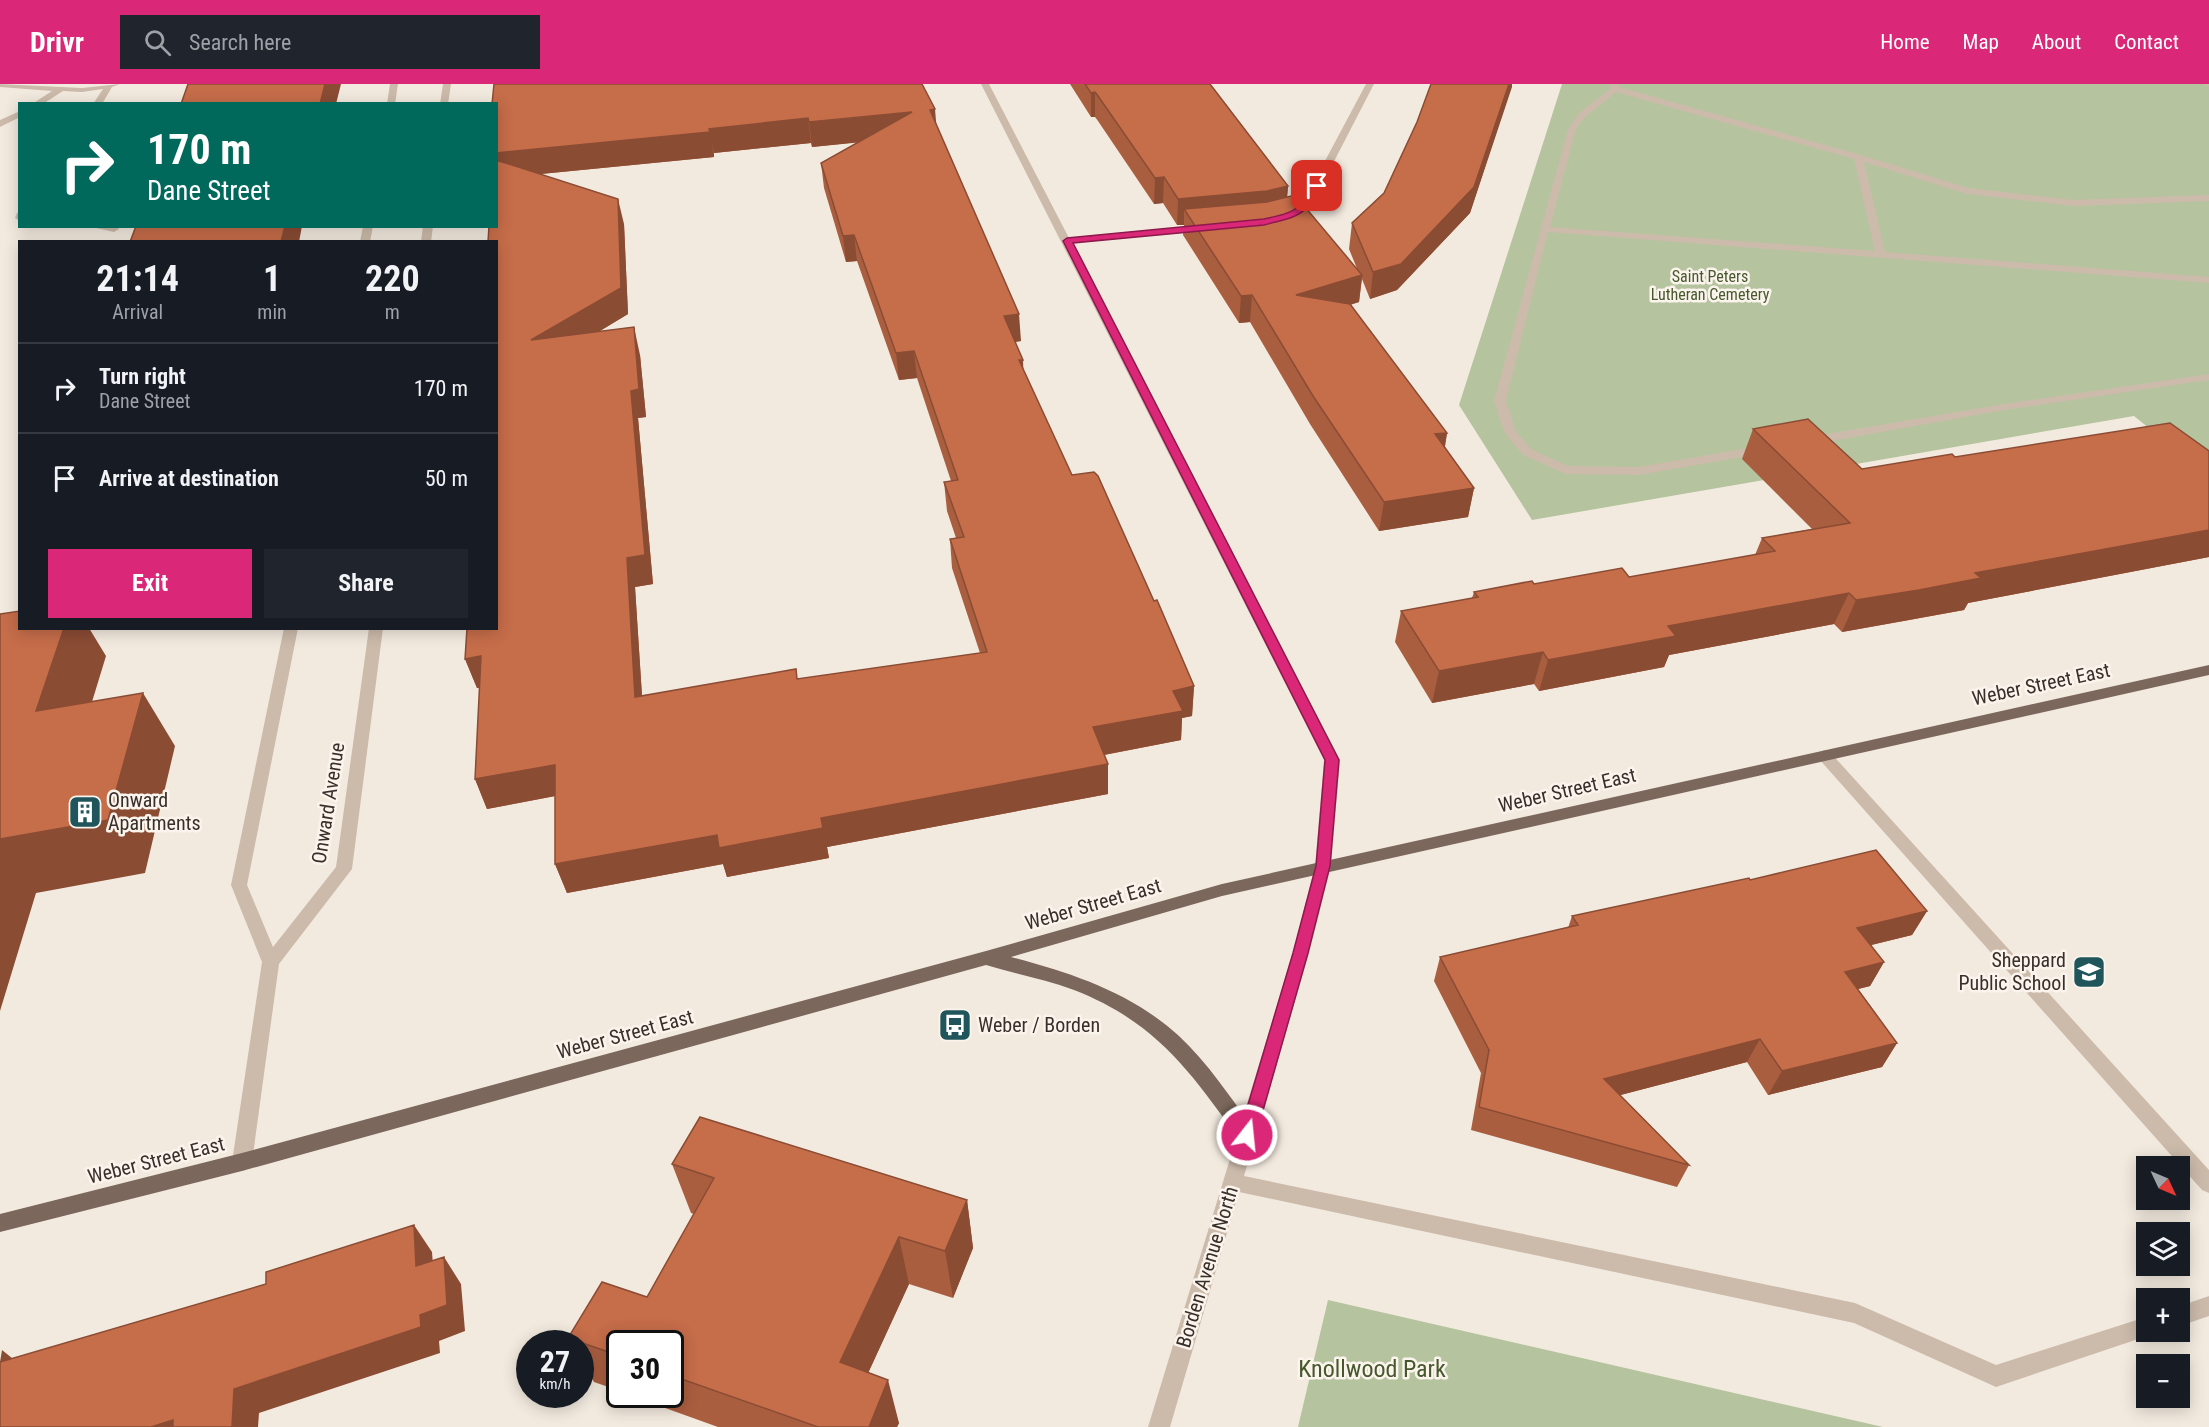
<!DOCTYPE html>
<meta charset="utf-8">
<style>
:root{--surface:#171b24;--page:#20242c;--text:#f1f3f6;--muted:#9ea1a6;--line:#363941;--accent:#db2777}
body{margin:0;font-family:"Roboto Condensed",sans-serif;background:var(--page);color:var(--text);height:100vh;display:flex;flex-direction:column;font-size:22px;white-space:nowrap}
*{box-sizing:border-box;margin:0}
p{font-size:20px;color:var(--muted)}
.icon{flex:none;width:33px;height:33px;fill:none;stroke:currentColor;stroke-width:2;stroke-linecap:round;stroke-linejoin:round}
.map{position:relative;flex:1;overflow:hidden}
.sheet{position:absolute;left:18px;top:156px;width:480px;height:390px;display:flex;flex-direction:column;background:var(--surface);border-radius:0px;box-shadow:0 3px 15px #0003}
.sheet>*{flex:none}
.banner{position:absolute;left:18px;top:18px;width:480px;height:126px;border-radius:0px;box-shadow:0 3px 15px #0003;background:#00695c;color:#fff;overflow:hidden}
.needle{width:39px;rotate:134deg}
.fabs{position:absolute;left:2136px;top:1072px;display:grid;gap:12px}
.fabs a{display:grid;place-items:center;width:54px;height:54px;border-radius:0px;background:var(--surface);box-shadow:0 3px 15px #0003;font-size:30px}
.speed{position:absolute;left:516px;top:1246px;display:flex;gap:12px;font-size:30px;font-weight:700;text-align:center}
.speed>*{display:grid;place-content:center;width:78px;height:78px;border-radius:50%;background:var(--surface);box-shadow:0 3px 15px #0003;line-height:1}
.speed small{font-size:15px;font-weight:400}
.speed .limit{border:3px solid #111;border-radius:9px;background:#fff;color:#111}
.pin{position:absolute;display:grid;place-items:center;width:51px;height:51px;color:#fff;margin:-26px;border-radius:12px;box-shadow:0 3px 9px #0006}
.me{position:absolute;width:66px;margin:-33px;rotate:16deg;stroke-linejoin:round;filter:drop-shadow(0 0 4px #0008)}
.turn{display:flex;align-items:center;gap:21px;height:126px;padding:0 30px;font-size:27px}
.turn .icon{width:78px;height:78px;stroke-width:2.5}
.turn b{display:block;font-size:42px;line-height:51px}
.eta{display:flex;justify-content:space-evenly;align-items:center;height:102px;text-align:center}
.eta b{font-size:36px;font-weight:700;line-height:42px}
.primary-button{display:flex;gap:12px;margin-top:auto;padding:12px 30px}
.primary-button a{flex:1;height:69px;border-radius:0px;background:var(--accent);color:#fff;font-size:24px;font-weight:700;line-height:69px;text-align:center}
.primary-button a+a{background:var(--page);color:var(--text)}
ul{padding:0;list-style:none}
li{display:flex;align-items:center;gap:18px;height:90px;padding:0 30px;border-top:2px solid var(--line)}
li div{flex:1}
li b{display:block;font-size:22px}
li em{font-style:normal}
header{display:flex;align-items:center;gap:36px;box-sizing:border-box;height:84px;padding:0 30px;background:var(--accent);color:#fff}
header strong{font-size:28px}
nav{display:flex;gap:33px;margin-inline-start:auto;font-size:21px}
.search{width:420px;height:54px;background:var(--page);display:flex;align-items:center;gap:15px;box-sizing:border-box;padding:0 21px;border-radius:0px;color:var(--muted);font-size:22px}
.map>svg:first-child{display:block}
.green{fill:#b5c39f}
.lines{fill:none;stroke-linecap:round;stroke-linejoin:round}
.minor{fill:#ccbbab;fill-rule:evenodd}
.major{fill:#7b675b;fill-rule:evenodd}
.wall{fill:#aa5e40;fill-rule:evenodd}
.shaded-wall{fill:#8b4c34}
.building{fill:#c66d4a;stroke:#8b4c34;stroke-width:1.5}
.route{fill:#db2777;stroke:#8e194d;stroke-width:1.5}
.labels{text-anchor:middle;stroke-width:5;stroke-linejoin:round;paint-order:stroke}
.far-park-label{font-size:16px;fill:#47582d;stroke:#faf4ec}
.street-label{font-size:20px;fill:#392f2a;stroke:#faf4ec}
.poi-label{font-size:20px;fill:#392f2a;stroke:#faf4ec;text-anchor:start}
.near-park-label{font-size:24px;fill:#47582d;stroke:#faf4ec}
</style>
<header>
<strong>Drivr</strong>
<div class="search"><svg class="icon" aria-label="search" viewBox="0 0 24 24"><circle cx="10" cy="10" r="6"/><path d="M15 15l6 6"/></svg>Search here</div>
<nav><a>Home</a><a>Map</a><a>About</a><a>Contact</a></nav>
</header>
<div class="map">
<svg width="2209" height="1343" viewBox="0 0 2209 1343">
<rect width="100%" height="100%" fill="#f3eadf"/>
<!-- green -->
<path class="green" d="M1562,0H2209V393L2134,332L1532,436L1459,321Z
M1328,1216L1883,1343H1298Z"/>
<g class="lines">
<!-- minor -->
<path class="minor" d="M0,0L82,4L120,0L112,3L102,20H93L103,5L82,8L63,7L43,20H32L52,7L0,3Z
M390,0H398L395,20H387Z
M443,0H451L448,20H440Z
M981,0H989L1069,154L1202,141L1207,144L1202,147L1072,159L1340,676L1331,782L1309,869L1244,1092L1855,1219L1996,1281L2146,1233V1248H2154L2153,1250L1996,1303L1854,1239L1239,1108L1170,1343H1148L1293,869L1315,782L1324,676Z
M1366,0H1374L1311,122L1291,134H1285V130L1302,120Z
M1610,0H1618L1619,3L1861,71L1968,104L2074,116L2209,111V117L2074,122L1967,110L1864,78L1885,168L2209,193V199L1548,148L1506,317L1516,347L1531,365L1568,382L1639,383L1765,361L1771,365L1765,369L1639,391L1566,390L1523,371L1504,348L1494,317L1568,45L1578,30L1611,4ZM1616,8L1854,75L1875,167L1550,143L1576,45L1584,34Z
M2204,0H2209V2H2205Z
M20,27V33L0,43V36Z
M20,128V137L15,134L17,129Z
M87,142H116L119,145L114,148Z
M363,142H373L370,158H360Z
M423,142H433L431,158H421Z
M2209,290V296L2004,326L1809,361L1803,357L1809,353L2004,320Z
M284,544H298L247,801L273,863L336,783L369,544H383L352,785L279,880L252,1078L249,1084L242,1087L235,1084L232,1078L262,878L231,801Z
M1824,666L1829,667L2209,1086V1109L2202,1106L1819,675L1817,671Z
M2209,1212V1232L2180,1242V1222Z"/>
<!-- major -->
<path class="major" d="M2209,581V591L1222,812L1011,873C1072,889 1132,909 1179,952C1208,979 1230,1013 1254,1045L1256,1051L1254,1057L1247,1059L1240,1057C1191,988 1156,938 1074,906C1045,895 1015,890 986,881L242,1087L0,1148V1130L242,1069L986,867L1222,800Z"/>
</g>
<!-- wall -->
<path class="wall" d="M1070,0H1210L1288,102L1287,113L1358,187L1349,165L1352,139L1384,109L1417,38L1431,0H1512L1470,129L1397,206L1370,215L1362,195L1359,218L1350,221L1447,349L1445,363L1474,404L1468,433L1379,447L1310,340L1250,238L1239,239L1183,151L1184,141H1177L1163,119L1154,120L1098,37L1095,33H1091Z
M496,20L936,40L1021,257L1015,258L1023,285L1072,391L1194,602L1192,632L1182,634L1181,656L1104,671L1108,680V710L827,763L829,774L727,793L723,780L567,809L555,780V712L487,725L475,695L480,604H477L465,575L496,142ZM858,58L821,79L824,104L846,178L857,177L899,296L917,294L951,397L944,398L947,427L956,454L950,455L952,484L980,569L798,595L642,612L635,503L653,500L638,334L646,333L640,271L598,248L628,230L624,140L540,90L714,73V69L811,59L812,63Z
M1753,345L1862,385L1955,373L2209,367V473L1968,519L1964,526L1904,537L1842,548L1834,540L1669,571L1664,583L1539,607L1534,600L1432,619L1395,558L1401,527L1472,514L1474,508L1534,500L1629,493L1755,471L1762,454L1812,445L1742,375Z
M1750,796L1927,827L1912,851L1871,861L1884,878L1870,902L1858,905L1897,959L1882,983L1768,1011L1747,978L1620,1011L1689,1081L1677,1103L1471,1046L1481,989L1434,897L1440,873L1568,844L1572,832Z
M672,1080L967,1116L973,1164L953,1214L909,1200L868,1289L899,1339L897,1343H718L629,1311H670V1260H620V1307L594,1298L580,1275V1260H572L568,1254L647,1213L694,1130L691,1129Z"/>
<!-- shaded-wall -->
<path class="shaded-wall" d="M325,0H341L336,20H320Z
M1509,0H1512V3L1470,129L1397,206L1370,215L1373,188Z
M1095,8V33H1091V9Z
M935,25L937,49L930,26Z
M912,28L914,53L812,63L809,38Z
M808,34L811,59L714,69L709,45Z
M710,48L714,73L500,94L496,81V69Z
M1164,93L1163,119L1154,120L1155,94Z
M1288,102L1286,127L1184,125V141H1177L1178,115Z
M618,115L624,140L628,230L539,284L531,256Z
M285,142H302L299,158H281Z
M854,151L857,177L846,178L843,152Z
M1362,191L1359,218L1293,238L1296,211Z
M1252,211L1250,238L1239,239L1241,212Z
M1019,230L1021,257L1005,259L1004,232Z
M634,243L640,271L646,333L638,334L653,500L635,503L644,643L635,613L627,474L631,307Z
M914,267L917,294L899,296L896,269Z
M1019,276H1023L1024,303Z
M1447,349L1442,377L1435,350Z
M1474,404L1468,433L1379,447L1384,418Z
M2209,446V473L1968,519L1964,526L1842,548L1856,516L1975,489Z
M1849,509L1834,540L1669,571L1664,583L1539,607L1548,576L1668,542Z
M64,544H89L106,572L73,680L36,627Z
M1543,568L1534,600L1432,619L1439,587Z
M481,572L493,602L477,604L465,575Z
M1194,602L1192,632L1182,634L1181,656L1093,673V643L1173,607Z
M143,609L175,662L145,789L36,809L0,927V755Z
M1108,680V710L827,763L829,774L727,793L723,780L567,809L555,780L717,751L821,734Z
M555,681L566,710L487,725L475,695Z
M1927,827L1912,851L1843,868L1857,844Z
M1884,878L1870,902L1831,912L1845,888Z
M1760,955L1747,978L1594,1018L1604,995Z
M1897,959L1882,983L1768,1011L1782,987Z
M967,1116L973,1164L953,1214L945,1167Z
M414,1141L432,1168L435,1208L416,1182Z
M899,1153L909,1200L853,1322L840,1278Z
M444,1173L461,1200L465,1247L439,1257L440,1269L259,1329L258,1343H232L234,1305L420,1231Z
M2,1266L33,1291L0,1278Z
M888,1296L899,1339L897,1343H869Z
M173,1336L181,1343H151Z"/>
<!-- building -->
<path class="building" d="M188,0H325L320,20H181Z
M494,0H922L935,25L930,26L1019,230L1004,232L1023,276H1019L1072,391L1094,388L1098,392L1154,517L1157,516L1194,602L1173,607L1183,627L1093,643L1108,680L821,734L823,744L719,764L717,751L555,780V681L475,695L481,572L465,575L467,544H496V158H488L489,142H496V76L618,115L621,204L531,256L634,243L639,305L631,307L645,471L627,474L635,613L796,585L797,595L987,568L950,455L964,453L944,398L958,396L914,267L896,269L854,151L843,152L821,79L912,28L809,38L808,34L709,45L710,48L496,69V20H492Z
M1085,0H1210L1288,102L1267,107L1178,115L1164,93L1155,94L1098,12L1095,8L1091,9Z
M1431,0H1509L1474,103L1401,180L1373,188L1352,139L1384,109L1417,38Z
M1295,111L1362,191L1296,211L1350,220L1447,349L1435,350L1474,404L1384,418L1313,312L1252,211L1241,212L1184,125L1267,118Z
M136,142H285L281,158H130Z
M1808,335L1862,385L1952,370L1955,373L2170,339L2209,367V446L1975,489L1981,494L1919,506L1856,516L1849,509L1668,542L1676,552L1548,576L1543,568L1439,587L1401,527L1478,513L1474,508L1532,497L1534,500L1622,484L1629,493L1775,467L1762,454L1850,439L1753,345Z
M20,527V544H64L36,627L143,609L108,736L0,755V530Z
M1876,766L1927,827L1857,844L1884,878L1845,888L1897,959L1782,987L1760,955L1604,995L1689,1081L1479,1023L1489,966L1440,873L1578,841L1572,832L1749,794L1750,796Z
M700,1033L967,1116L945,1167L899,1153L840,1278L888,1296L869,1343H818L670,1291V1260H620V1272L568,1254L602,1198L647,1213L714,1094L672,1080Z
M414,1141L416,1182L444,1173L447,1221L420,1231L421,1243L234,1305L232,1343H173V1336L151,1343H0V1278L266,1200V1188Z"/>
<!-- route -->
<path class="route" d="M1314,100L1321,102C1304,134 1298,132 1264,141L1073,159L1339,676L1330,782L1308,869L1256,1051L1253,1056L1247,1058L1241,1056L1239,1051L1293,869L1316,782L1325,676L1063,157L1067,154L1264,135C1296,128 1297,128 1314,100Z"/>
<!-- icons -->
<defs>
<symbol id="building-square" viewBox="-11 -11 22 22"><rect x="-9" y="-9" width="18" height="18" rx="4" fill="#1f555b" stroke="#faf4ec"/><path d="M-4-6H4V6H1V3H-1V6H-4ZM-2.5-4.3h1.7v1.8h-1.7ZM.8-4.3h1.7v1.8H.8ZM-2.5-1h1.7V.8h-1.7ZM.8-1h1.7V.8H.8Z" fill="#fff"/></symbol>
<symbol id="school-square" viewBox="-11 -11 22 22"><rect x="-9" y="-9" width="18" height="18" rx="4" fill="#1f555b" stroke="#faf4ec"/><path d="M0-5L7-2L0 1L-7-2ZM-4 1L0 2.5L4 1V4Q0 6-4 4Z" fill="#fff"/></symbol>
<symbol id="bus-square" viewBox="-11 -11 22 22"><rect x="-9" y="-9" width="18" height="18" rx="4" fill="#1f555b" stroke="#faf4ec"/><path d="M-5-6H5V4H4V6H2V4H-2V6H-4V4H-5ZM-3.5-4V0h7V-4ZM-3.5 1.2v1.5H-2V1.2ZM2 1.2v1.5H3.5V1.2Z" fill="#fff"/></symbol>
</defs>
<g fill-rule="evenodd">
<use href="#building-square" x="66" y="709" width="38" height="38"/>
<use href="#school-square" x="2070" y="869" width="38" height="38"/>
<use href="#bus-square" x="936" y="922" width="38" height="38"/>
</g>
<g class="labels">
<!-- far-park labels -->
<g class="far-park-label">
<text x="1710" y="198">Saint Peters<tspan x="1710" dy="18">Lutheran Cemetery</tspan></text>
</g>
<!-- street labels -->
<g class="street-label">
<text transform="translate(2041 600) rotate(-12)" y="7">Weber Street East</text>
<text transform="translate(1567 706) rotate(-13)" y="7">Weber Street East</text>
<text transform="translate(328 719) rotate(-81)" y="7">Onward Avenue</text>
<text transform="translate(1093 820) rotate(-16)" y="7">Weber Street East</text>
<text transform="translate(625 950) rotate(-15)" y="7">Weber Street East</text>
<text transform="translate(156 1076) rotate(-14)" y="7">Weber Street East</text>
<text transform="translate(1207 1183) rotate(-73)" y="7">Borden Avenue North</text>
</g>
<!-- poi labels -->
<g class="poi-label">
<text x="108" y="723">Onward<tspan x="108" dy="23">Apartments</tspan></text>
<text x="2066" y="883" text-anchor="end">Sheppard<tspan x="2066" dy="23">Public School</tspan></text>
<text x="978" y="948">Weber / Borden</text>
</g>
<!-- near-park labels -->
<g class="near-park-label">
<text x="1372" y="1293">Knollwood Park</text>
</g>
</g>
</svg>
<div class="fabs">
<a><svg class="needle" viewBox="-14 -14 28 28"><path d="M0-13l5 13h-10z" fill="#e53935"/><path d="M0 13l5-13h-10z" fill="#9ea1a6"/></svg></a>
<a><svg class="icon" aria-label="layers" viewBox="0 0 24 24"><path d="M12 4l9 5-9 5-9-5zM3 14l9 5 9-5"/></svg></a>
<a>+</a>
<a>−</a>
</div>
<div class="speed"><div>27<small>km/h</small></div><div class="limit">30</div></div>
<div class="pin" style="left:1317px;top:102px;background:#d93025"><svg class="icon" aria-label="arrive" viewBox="0 0 24 24"><path d="M6 21V4h12l-3 4 3 4H6"/></svg></div>
<svg class="me" style="left:1247px;top:1051px" viewBox="-20 -20 40 40"><circle r="17" fill="#db2777" stroke="#fff" stroke-width="3"/><path d="M0-11L8 9 0 5-8 9z" fill="#fff"/></svg>
<div class="banner">
<div class="turn"><svg class="icon" aria-label="right" viewBox="0 0 24 24"><path d="M7 20v-9h11M14 6l5 5-5 5"/></svg><div><b>170 m</b>Dane Street</div></div>
</div>
<section class="sheet">
<div class="eta">
<div><b>21:14</b><p>Arrival</p></div>
<div><b>1</b><p>min</p></div>
<div><b>220</b><p>m</p></div>
</div>
<ul>
<li><svg class="icon" aria-label="right" viewBox="0 0 24 24"><path d="M7 20v-9h11M14 6l5 5-5 5"/></svg><div><b>Turn right</b><p>Dane Street</p></div><em>170 m</em></li>
<li><svg class="icon" aria-label="arrive" viewBox="0 0 24 24"><path d="M6 21V4h12l-3 4 3 4H6"/></svg><div><b>Arrive at destination</b></div><em>50 m</em></li>
</ul>
<div class="primary-button"><a>Exit</a><a>Share</a></div>
</section>
</div>
